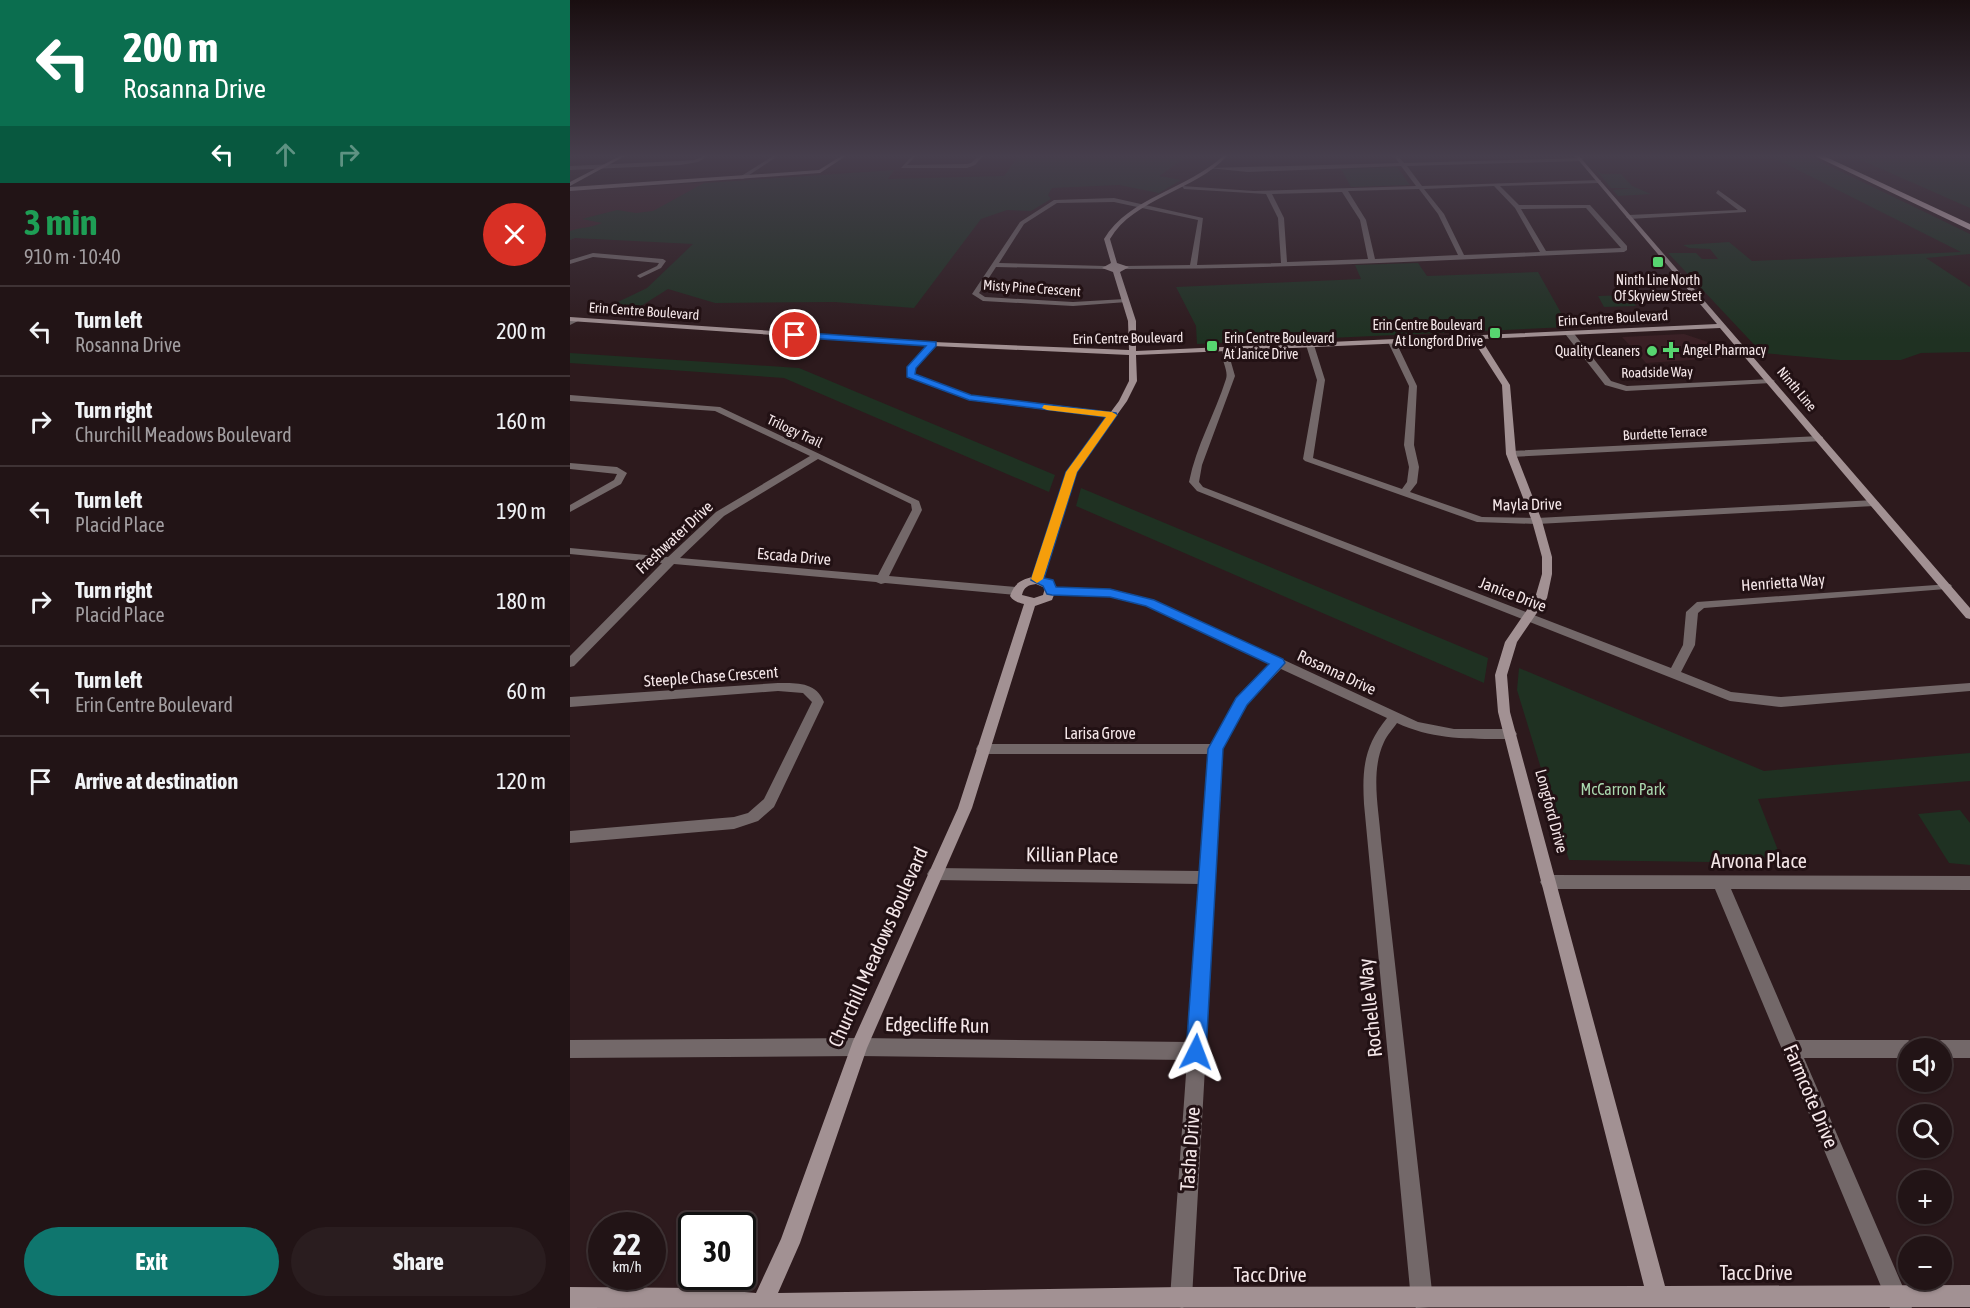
<!DOCTYPE html>
<meta charset="utf-8">
<style>
:root{--surface:#221416;--page:#2a1d1f;--text:#f1f3f6;--muted:#a29ea1;--line:#3f3335;--accent:#0f766e}
body{margin:0;font-family:"Asap Condensed",sans-serif;background:var(--page);color:var(--text);height:100vh;display:flex;flex-direction:column;font-size:22px;white-space:nowrap}
*{box-sizing:border-box;margin:0}
p{font-size:20px;color:var(--muted)}
.icon{flex:none;width:33px;height:33px;fill:none;stroke:currentColor;stroke-width:2;stroke-linecap:round;stroke-linejoin:round}
.map{position:relative;flex:1;overflow:hidden}
.details{display:flex;flex-direction:column;background:var(--surface);width:570px}
.details>*{flex:none}
.hud{background:#0b6e4f;color:#fff;overflow:hidden}
.controls{position:absolute;left:1328px;top:1038px;display:grid;gap:12px}
.controls a{display:grid;place-items:center;width:54px;height:54px;border-radius:50%;background:var(--surface);box-shadow:0 2px 4px #0004,0 0 0 2px var(--line);font-size:30px}
.speed{position:absolute;left:18px;top:1212px;display:flex;gap:12px;font-size:30px;font-weight:700;text-align:center}
.speed>*{display:grid;place-content:center;width:78px;height:78px;border-radius:50%;background:var(--surface);box-shadow:0 2px 4px #0004,0 0 0 2px var(--line);line-height:1}
.speed small{font-size:15px;font-weight:400}
.speed .limit{border:3px solid #111;border-radius:9px;background:#fff;color:#111}
.pin{position:absolute;display:grid;place-items:center;width:51px;height:51px;color:#fff;margin:-26px;border:3px solid #fff;border-radius:50%;box-shadow:0 2px 6px #0007}
.me{position:absolute;width:66px;margin:-33px;rotate:3deg;stroke-linejoin:round;filter:drop-shadow(0 0 4px #0008)}
.turn{display:flex;align-items:center;gap:21px;height:126px;padding:0 24px;font-size:27px}
.turn .icon{width:78px;height:78px;stroke-width:2.5}
.turn b{display:block;font-size:42px;line-height:51px}
.lanes{display:flex;align-items:center;height:57px;padding:0 24px;background:#0003;justify-content:center;gap:30px;direction:ltr}
.lanes .off{opacity:.35}
.round{display:grid;place-items:center;flex:none;width:63px;height:63px;border-radius:32px;background:var(--page)}
.headline{display:flex;align-items:center;justify-content:space-between;height:102px;padding:0 24px}
h1{font-size:36px;font-weight:700;line-height:45px;color:#1e9e55}
.button{display:flex;gap:12px;margin-top:auto;padding:12px 24px}
.button a{flex:1;height:69px;border-radius:36px;background:var(--accent);color:#fff;font-size:24px;font-weight:700;line-height:69px;text-align:center}
.button a+a{background:var(--page);color:var(--text)}
ul{padding:0;list-style:none}
li{display:flex;align-items:center;gap:18px;height:90px;padding:0 24px;border-top:2px solid var(--line)}
li div{flex:1}
li b{display:block;font-size:22px}
li em{font-style:normal}
main{display:flex;flex:1;min-height:0}
.map>svg:first-child{display:block}
.built{fill:#3a2025}
.green{fill:#1f3122}
.lines{fill:none;stroke-linecap:round;stroke-linejoin:round}
.street{fill:#736869;fill-rule:evenodd}
.secondary{fill:#a29193;fill-rule:evenodd}
.highway{fill:#e9ced2;fill-rule:evenodd}
.route{fill:#1a73e8;stroke:#114b97;stroke-width:1.5}
.slow{fill:#f59e0b}
.poi-dot{fill:#57d570;stroke:#221114;stroke-width:2}
.labels{text-anchor:middle;stroke-width:6;stroke-linejoin:round;paint-order:stroke}
.far-poi-label{font-size:14px;fill:#f5e7e9;stroke:#221114;text-anchor:end}
.far-street-label{font-size:14px;fill:#f5e7e9;stroke:#221114}
.street-label{font-size:16px;fill:#f5e7e9;stroke:#221114}
.park-label{font-size:16px;fill:#aad9af;stroke:#221114}
.near-street-label{font-size:20px;fill:#f5e7e9;stroke:#221114}
</style>
<main>
<section class="details">
<div class="hud">
<div class="turn"><svg class="icon" aria-label="left" viewBox="0 0 24 24"><path d="M17 20v-9H6M10 6l-5 5 5 5"/></svg><div><b>200 m</b>Rosanna Drive</div></div>
<div class="lanes"><svg class="icon" aria-label="left" viewBox="0 0 24 24"><path d="M17 20v-9H6M10 6l-5 5 5 5"/></svg><svg class="icon off" aria-label="ahead" viewBox="0 0 24 24"><path d="M12 20V5M6 11l6-6 6 6"/></svg><svg class="icon off" aria-label="right" viewBox="0 0 24 24"><path d="M7 20v-9h11M14 6l5 5-5 5"/></svg></div>
</div>
<div class="headline"><div><h1>3 min</h1><p>910 m · 10:40</p></div><a class="round" style="background:#d93025;color:#fff"><svg class="icon" aria-label="close" viewBox="0 0 24 24"><path d="M6 6l12 12M18 6L6 18"/></svg></a></div>
<ul>
<li><svg class="icon" aria-label="left" viewBox="0 0 24 24"><path d="M17 20v-9H6M10 6l-5 5 5 5"/></svg><div><b>Turn left</b><p>Rosanna Drive</p></div><em>200 m</em></li>
<li><svg class="icon" aria-label="right" viewBox="0 0 24 24"><path d="M7 20v-9h11M14 6l5 5-5 5"/></svg><div><b>Turn right</b><p>Churchill Meadows Boulevard</p></div><em>160 m</em></li>
<li><svg class="icon" aria-label="left" viewBox="0 0 24 24"><path d="M17 20v-9H6M10 6l-5 5 5 5"/></svg><div><b>Turn left</b><p>Placid Place</p></div><em>190 m</em></li>
<li><svg class="icon" aria-label="right" viewBox="0 0 24 24"><path d="M7 20v-9h11M14 6l5 5-5 5"/></svg><div><b>Turn right</b><p>Placid Place</p></div><em>180 m</em></li>
<li><svg class="icon" aria-label="left" viewBox="0 0 24 24"><path d="M17 20v-9H6M10 6l-5 5 5 5"/></svg><div><b>Turn left</b><p>Erin Centre Boulevard</p></div><em>60 m</em></li>
<li><svg class="icon" aria-label="arrive" viewBox="0 0 24 24"><path d="M6 21V4h12l-3 4 3 4H6"/></svg><div><b>Arrive at destination</b></div><em>120 m</em></li>
</ul>
<div class="button"><a>Exit</a><a>Share</a></div>
</section>
<div class="map">
<svg width="1400" height="1308" viewBox="0 0 1400 1308">
<rect width="100%" height="100%" fill="#2d1a1d"/>
<!-- built -->
<path class="built" d="M145,182L30,239L5,238L0,240V191Z
M1114,334L1138,342L1151,358L1076,363L1052,337Z"/>
<!-- green -->
<path class="green" d="M448,156H618L589,176L611,180L589,193L549,185L482,188L478,195L481,199L461,211L437,210L411,219L344,308L265,302L145,303L98,289L55,316L25,313L77,288L123,244L5,238L0,240V231C11,227 21,228 32,223L12,219L47,210L66,213L83,211L134,183L324,170L318,179L434,176Z
M1200,156H1239L1400,234V254L1356,258L1400,287V352L1351,353L1331,360H1270L1192,353L1098,253H1126L1132,259H1148L1140,249L1119,248L1113,245L1159,242L1182,261L1391,252Z
M1282,156H1400V208Z
M827,167L840,185L781,187L771,169Z
M1025,169L1032,174H1051L1062,186L1081,194L1048,196L1043,190L1064,188H1041Z
M848,263L857,276L968,272L999,327L627,344L626,326L606,287L791,279L785,265Z
M1059,295L1066,306L1034,307L1028,296Z
M0,353L229,368L485,475L479,492L214,378L0,363Z
M511,488L918,658L914,683L506,506Z
M949,668L1194,771L1400,753V781L1188,799L1211,858L1141,862L999,860L947,690Z
M1390,810L1400,823V865L1379,863L1348,814Z"/>
<g class="lines">
<!-- street -->
<path class="street" d="M133,156H138L128,162L110,165L0,170V166L110,161L125,160Z
M203,156H208L173,179L168,178Z
M342,156H346L337,165L397,164L401,163L409,156H413L405,165L397,168H331Z
M824,156H828L834,163L1013,158L1011,161L837,166L852,186L1031,180L1029,183L930,186L949,205H1020L1057,246V250L1054,252C888,259 722,269 556,269L554,268V266L620,265L628,220L544,202L487,203L454,224L429,263L535,266L537,267V269L426,267L409,293L415,297L503,302L555,299L557,300V302L503,306L413,301L402,294L450,222L484,200L544,198L633,218L627,265L711,263L708,218L696,194L614,189L612,186L684,191L846,186L831,166L678,172L638,168L829,163ZM924,186L945,208L970,252L894,255L874,214L854,189ZM849,189L868,214L888,255L805,259L796,220L778,191ZM772,192L790,220L798,259L717,262L714,218L702,194ZM1016,208L1051,248L976,251L951,209Z
M1148,190L1176,210V212L1059,219L1056,217L1059,215L1168,210L1146,193Z
M23,253L93,259L96,261L91,268L70,278L67,276L68,275L87,266L89,263L23,257L0,264V260Z
M3,318L10,320L0,325V320Z
M996,331H1002L1041,381L1057,386L1201,379L1205,381L1201,383L1056,391L1035,385L996,335Z
M819,340L826,342L847,386L844,445L849,467L847,483L840,492L912,517L967,518L1304,500L1309,503L1304,506L967,524L907,522L735,461L733,459L747,380L736,345L740,343L744,345L755,380L743,458L832,489L837,482L839,467L834,445L839,386L818,342Z
M360,342L367,344L346,368L344,374L400,395L542,412L546,415L542,418L399,400L337,377L338,367Z
M653,347L660,349L659,355L665,376L632,465L629,482L633,487L1101,668L1113,645L1116,612L1127,602L1380,584L1382,586L1380,588L1376,589L1134,608L1128,613L1125,645L1111,672L1161,692L1211,697L1400,683V691L1211,707L1160,701L627,491L619,482C626,446 645,414 656,379C659,369 649,359 653,347Z
M0,395L150,407L349,501L352,510L319,576L446,587L452,591L446,595L315,583L311,584L306,582L104,564L4,666L0,667V656L92,563L0,554V548L98,557L146,512L240,456L145,411L0,401ZM248,459L341,504L342,510L308,575L110,558L154,516Z
M1250,436L1253,437V441L941,457L936,454L941,451Z
M0,463L47,467L57,473L51,484L0,512V505L44,480L47,474L0,469Z
M481,587L540,589L584,600L848,722L884,729H940L945,731L947,734L945,737L940,739C901,739 863,740 827,723C823,729 817,735 814,742C800,772 809,809 811,840L863,1300L859,1307L846,1308L841,1300L794,804C792,769 794,746 817,718L711,669L676,705L653,749L622,1298L618,1305L612,1308L604,1305L600,1298L617,1060L289,1056L0,1058V1040L289,1038L619,1042L630,884L365,880L360,879L357,874L360,869L365,868L631,871L639,754H413L408,753L406,749L408,745L413,744H642L667,699L701,664L576,606L540,597L477,593L475,591Z
M208,683C227,683 246,682 254,702L204,807L188,821L164,829L0,843V831L164,817L178,813L194,799L242,702L233,693L208,691L0,707V697Z
M978,875L1400,876V890L1161,889L1226,1040H1338L1344,1043L1347,1048H1338V1058H1234L1342,1308H1320L1145,889H978L973,887L970,882L973,877Z
M1371,1040H1400V1058H1371V1048H1362L1365,1043Z"/>
<!-- secondary -->
<path class="secondary" d="M50,156H55L0,186V182Z
M271,156H276L250,173L0,191V187L249,170Z
M653,156H657C625,191 564,198 540,239L547,263L559,267L550,272L566,321V351L1147,324L1005,156H1009L1400,608V619L1396,618L1150,328L911,339L940,385L946,454L972,521L982,557V574L977,598L947,642L937,675L940,712L1095,1286L1400,1285V1307L0,1308V1287L129,1288L186,1293L211,1239L283,1041L388,808L454,604C448,602 444,602 440,596C444,584 450,580 462,577L496,472L549,401L559,381V355L363,346L0,321V317L363,342L559,350L558,321L543,272L532,268L541,263L534,239C559,197 618,189 653,156ZM903,340L932,385L936,454L962,521L972,557V574L965,598L935,642L925,675L928,712L1074,1286L611,1287L208,1293L230,1243L297,1048L402,808L465,606L482,600L487,587L473,579L506,472L557,401L567,381L566,355ZM466,584L475,588L473,595L464,598L452,595C454,587 458,585 466,584Z"/>
<!-- highway -->
<path class="highway" d="M1245,156H1254L1400,224V230Z"/>
</g>
<!-- sky -->
<linearGradient id="sky" x2="0" y2="1"><stop stop-color="#190e10"/><stop offset="0.46" stop-color="#463e4c"/><stop offset="1" stop-color="#463e4c" stop-opacity="0"/></linearGradient>
<rect width="1400" height="339" fill="url(#sky)"/>
<!-- route -->
<path class="route" d="M225,332L366,342V346L346,368L345,374L401,395L546,413L547,415L507,472L474,578L483,580L486,587L540,589L584,600L713,659L715,663L677,705L653,749L636,1052L633,1059L626,1062L619,1059L616,1052L638,749L666,698L699,664L576,606L540,597L482,595L477,594L473,586L461,580L496,472L536,417L399,400L337,377V367L356,346L222,337Z"/>
<!-- slow -->
<path class="slow" d="M474,405L542,412L547,415L507,472L473,579L467,583L461,579L496,472L536,417L477,410L472,408Z"/>
<!-- markers -->
<g class="poi-dot">
<rect x="1082" y="256" width="12" height="12" rx="3"/>
<rect x="919" y="327" width="12" height="12" rx="3"/>
<rect x="636" y="340" width="12" height="12" rx="3"/>
<path d="M1098 341h6v6h6v6h-6v6h-6v-6h-6v-6h6z"/>
<circle cx="1082" cy="351" r="6"/>
</g>
<g class="labels">
<!-- far-poi labels -->
<g class="far-poi-label">
<text x="1088" y="285" text-anchor="middle">Ninth Line North<tspan x="1088" dy="16">Of Skyview Street</tspan></text>
<text x="913" y="330">Erin Centre Boulevard<tspan x="913" dy="16">At Longford Drive</tspan></text>
<text x="654" y="343" text-anchor="start">Erin Centre Boulevard<tspan x="654" dy="16">At Janice Drive</tspan></text>
<text x="1113" y="355" text-anchor="start">Angel Pharmacy</text>
<text x="1070" y="356">Quality Cleaners</text>
</g>
<!-- far-street labels -->
<g class="far-street-label">
<text transform="translate(462 288) rotate(4)" y="5">Misty Pine Crescent</text>
<text transform="translate(74 311) rotate(4)" y="5">Erin Centre Boulevard</text>
<text transform="translate(1043 318) rotate(-3)" y="5">Erin Centre Boulevard</text>
<text transform="translate(558 338) rotate(-1)" y="5">Erin Centre Boulevard</text>
<text transform="translate(1087 372) rotate(-1)" y="5">Roadside Way</text>
<text transform="translate(1227 389) rotate(50)" y="5">Ninth Line</text>
<text transform="translate(225 431) rotate(25)" y="5">Trilogy Trail</text>
<text transform="translate(1095 433) rotate(-3)" y="5">Burdette Terrace</text>
</g>
<!-- street labels -->
<g class="street-label">
<text transform="translate(957 504) rotate(-1)" y="6">Mayla Drive</text>
<text transform="translate(104 537) rotate(-43)" y="6">Freshwater Drive</text>
<text transform="translate(224 556) rotate(5)" y="6">Escada Drive</text>
<text transform="translate(1213 582) rotate(-4)" y="6">Henrietta Way</text>
<text transform="translate(943 594) rotate(21)" y="6">Janice Drive</text>
<text transform="translate(767 672) rotate(25)" y="6">Rosanna Drive</text>
<text transform="translate(141 676) rotate(-4)" y="6">Steeple Chase Crescent</text>
<text x="530" y="739">Larisa Grove</text>
<text transform="translate(982 811) rotate(75)" y="6">Longford Drive</text>
</g>
<!-- park labels -->
<g class="park-label">
<text x="1053" y="795">McCarron Park</text>
</g>
<!-- near-street labels -->
<g class="near-street-label">
<text transform="translate(502 855) rotate(1)" y="7">Killian Place</text>
<text x="1189" y="868">Arvona Place</text>
<text transform="translate(308 947) rotate(-66)" y="7">Churchill Meadows Boulevard</text>
<text transform="translate(800 1008) rotate(-96)" y="7">Rochelle Way</text>
<text transform="translate(367 1025) rotate(1)" y="7">Edgecliffe Run</text>
<text transform="translate(1241 1096) rotate(67)" y="7">Farmcote Drive</text>
<text transform="translate(620 1149) rotate(-86)" y="7">Tasha Drive</text>
<text x="1186" y="1280">Tacc Drive</text>
<text x="700" y="1282">Tacc Drive</text>
</g>
</g>
</svg>
<div class="controls">
<a><svg class="icon" aria-label="sound" viewBox="0 0 24 24"><path d="M4 9h4l5-4v14l-5-4H4zM17 9q2 3 0 6"/></svg></a>
<a><svg class="icon" aria-label="search" viewBox="0 0 24 24"><circle cx="10" cy="10" r="6"/><path d="M15 15l6 6"/></svg></a>
<a>+</a>
<a>−</a>
</div>
<div class="speed"><div>22<small>km/h</small></div><div class="limit">30</div></div>
<div class="pin" style="left:225px;top:335px;background:#d93025"><svg class="icon" aria-label="arrive" viewBox="0 0 24 24"><path d="M6 21V4h12l-3 4 3 4H6"/></svg></div>
<svg class="me" style="left:626px;top:1052px" viewBox="-20 -20 40 40"><path d="M0-17L14 15 0 8-14 15z" fill="#1a73e8" stroke="#fff" stroke-width="4"/></svg>
</div>
</main>
